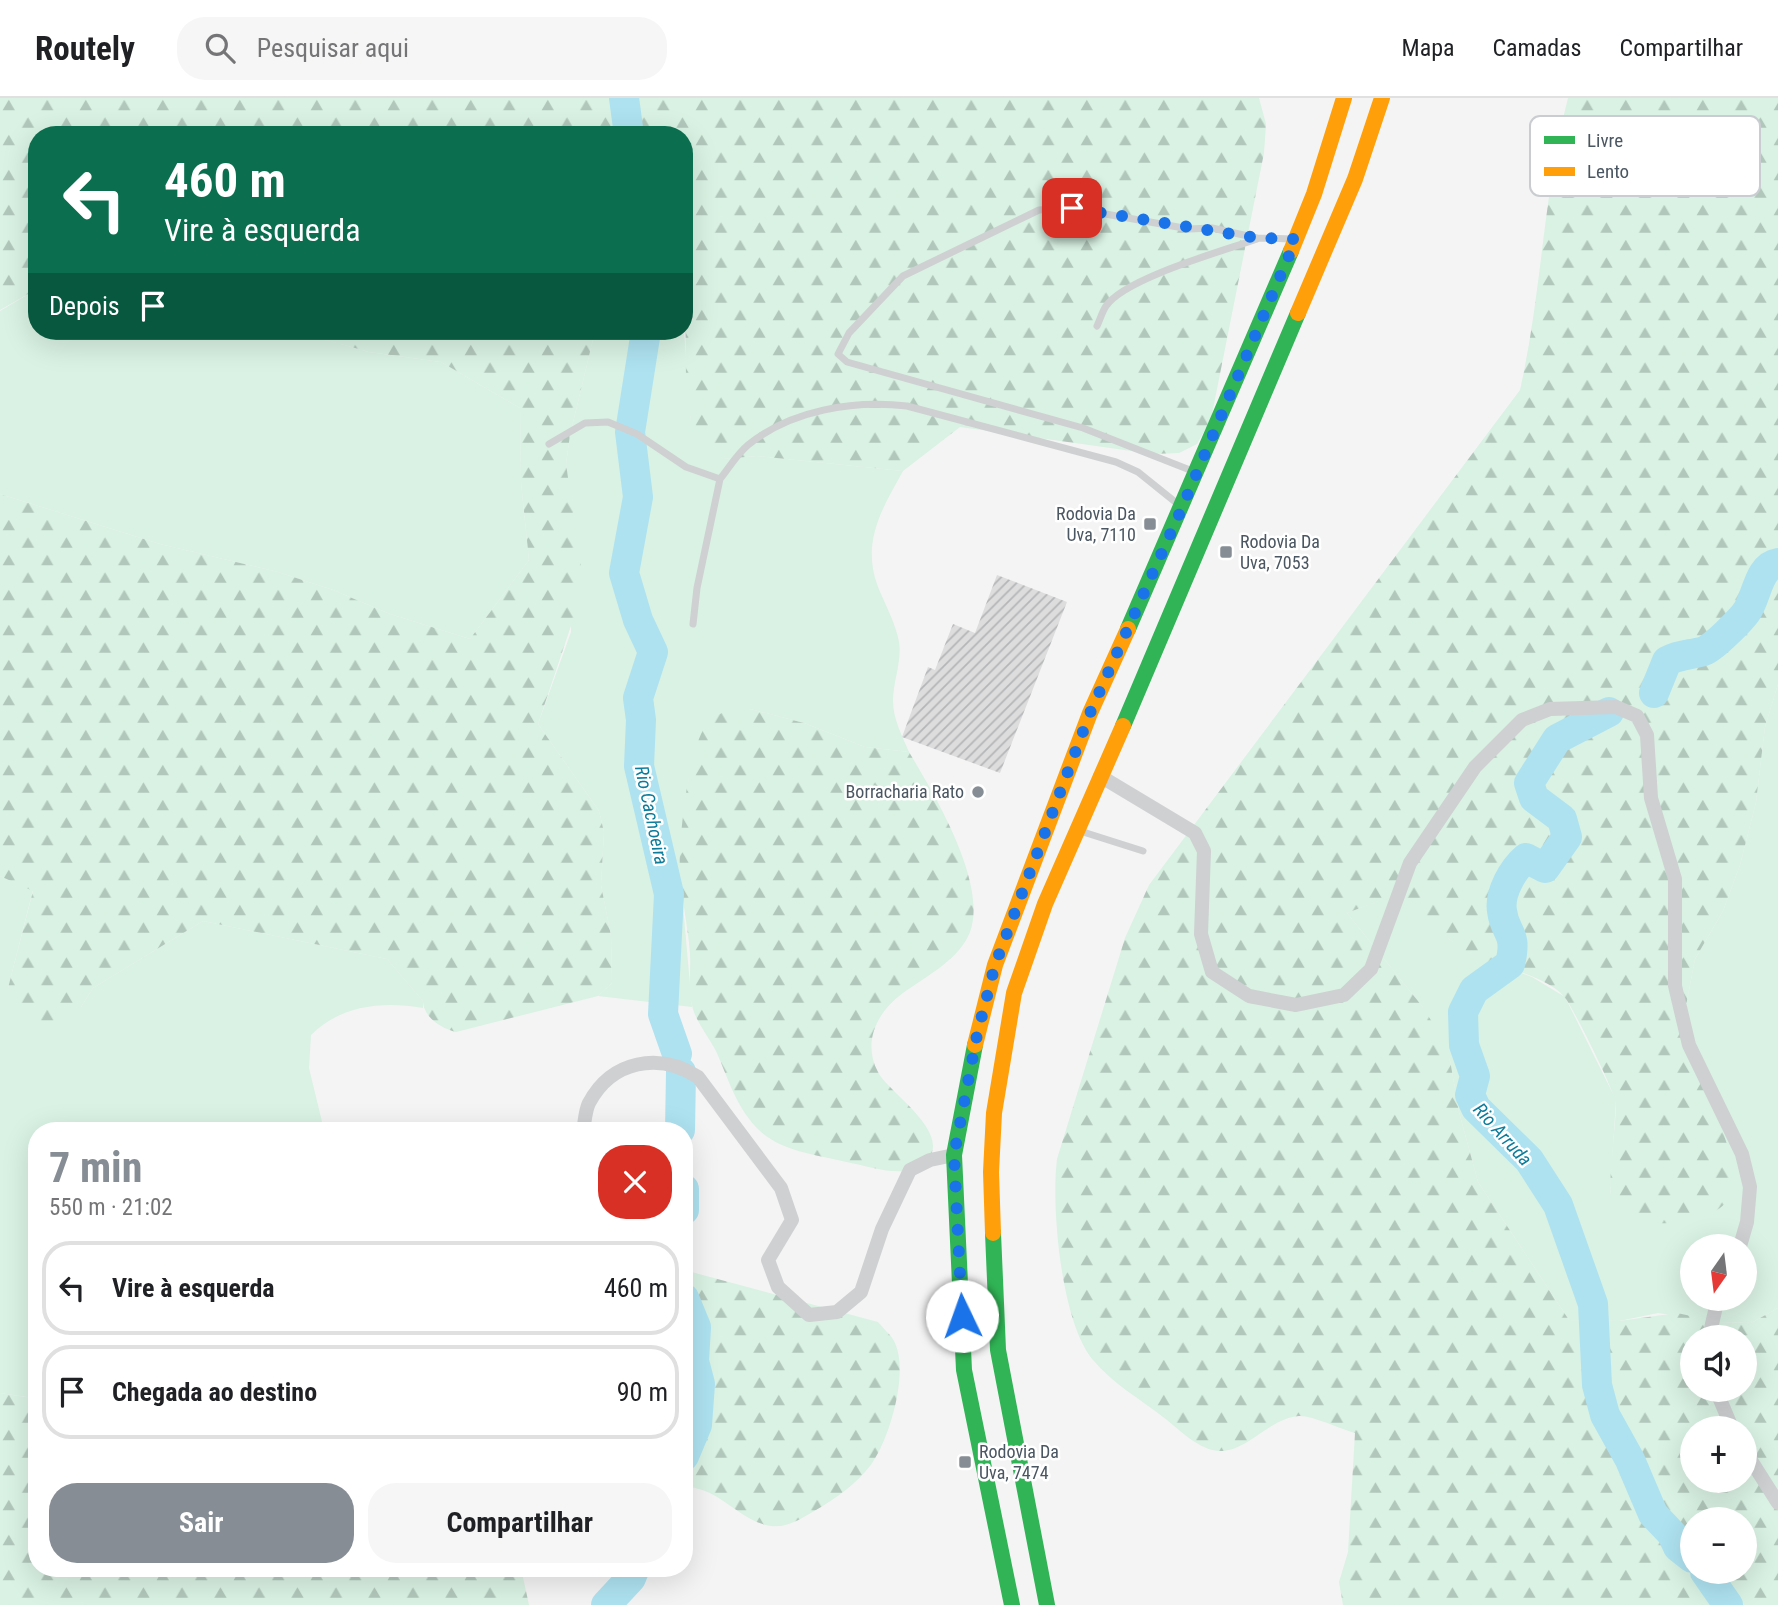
<!DOCTYPE html>
<html lang="pt">
<meta charset="utf-8">
<style>
:root{--surface:#fff;--page:#f6f6f6;--text:#202124;--muted:#757577;--line:#e0e0e0;--accent:#868d94}
body{margin:0;font-family:"Roboto Condensed",sans-serif;background:var(--page);color:var(--text);height:100vh;display:flex;flex-direction:column;font-size:26px;white-space:nowrap}
*{box-sizing:border-box;margin:0}
p{font-size:23px;color:var(--muted)}
.icon{flex:none;width:38px;height:38px;fill:none;stroke:currentColor;stroke-width:2;stroke-linecap:round;stroke-linejoin:round}
.map{position:relative;flex:1;overflow:hidden}
.side{position:absolute;left:28px;top:1024px;width:665px;height:455px;display:flex;flex-direction:column;background:var(--surface);border-radius:28px;box-shadow:0 7px 28px #0002}
.side>*{flex:none}
.banner{position:absolute;left:28px;top:28px;width:665px;height:214px;border-radius:28px;box-shadow:0 7px 28px #0002;background:#0b6e4f;color:#fff;overflow:hidden}
.needle{width:46px;rotate:194deg}
.fabs{position:absolute;left:1680px;top:1136px;display:grid;gap:14px}
.fabs a{display:grid;place-items:center;width:77px;height:77px;border-radius:50%;background:var(--surface);box-shadow:0 7px 28px #0002;font-size:35px}
.pin{position:absolute;display:grid;place-items:center;width:60px;height:60px;color:#fff;margin:-30px;border-radius:14px;box-shadow:0 4px 10px #0006}
.me{position:absolute;width:77px;margin:-38px;rotate:357deg;stroke-linejoin:round;filter:drop-shadow(0 0 5px #0008)}
.turn{display:flex;align-items:center;gap:24px;height:147px;padding:0 21px;font-size:32px}
.turn .icon{width:91px;height:91px;stroke-width:2.5}
.turn b{display:block;font-size:49px;line-height:60px}
.then{display:flex;align-items:center;height:66px;padding:0 21px;background:#0003;gap:14px;font-size:26px}
.round{display:grid;place-items:center;flex:none;width:74px;height:74px;border-radius:28px;background:var(--page)}
.summary{display:flex;align-items:center;justify-content:space-between;height:119px;padding:0 21px}
h1{font-size:42px;font-weight:700;line-height:52px;color:var(--accent)}
.cta{display:flex;gap:14px;margin-top:auto;padding:14px 21px}
.cta a{flex:1;height:80px;border-radius:28px;background:var(--accent);color:#fff;font-size:28px;font-weight:700;line-height:80px;text-align:center}
.cta a+a{background:var(--page);color:var(--text)}
ul{padding:0;list-style:none}
li{display:flex;align-items:center;gap:21px;height:94px;margin:0 14px 10px;padding:0 7px;border:4px solid var(--line);border-radius:28px}
li div{flex:1}
li b{display:block;font-size:26px}
li em{font-style:normal}
header{display:flex;align-items:center;gap:42px;box-sizing:border-box;height:98px;padding:0 35px;background:var(--surface);border-bottom:2px solid var(--line)}
header strong{font-size:33px}
nav{display:flex;gap:38px;margin-inline-start:auto;font-size:24px}
.search{width:490px;height:63px;background:var(--page);display:flex;align-items:center;gap:18px;box-sizing:border-box;padding:0 24px;border-radius:28px;color:var(--muted);font-size:26px}
.map>svg:first-child{display:block}
.green{fill:#d9f2e3;fill-rule:evenodd}
.forest{fill:url(#forest-firs);fill-rule:evenodd}
.lines{fill:none;stroke-linecap:round;stroke-linejoin:round}
.river{stroke:#aee2f0;stroke-width:30}
.building{fill:url(#building-hatch)}
.lane{stroke:#ced0d2;stroke-width:7}
.street{stroke:#ced0d2;stroke-width:14}
.fast{stroke:#30b455;stroke-width:16}
.slow{stroke:#ff9f0a;stroke-width:16}
.route{stroke:#1a73e8;stroke-width:12;stroke-dasharray:0 21.6}
.poi-dot{fill:#868d94;stroke:#fff;stroke-width:2.5}
.labels{text-anchor:middle;stroke-width:5;stroke-linejoin:round;paint-order:stroke}
.poi-label{font-size:18px;fill:#4a5661;stroke:#fff;text-anchor:end}
.water-label{font-size:19px;font-style:italic;fill:#0c7c9b;stroke:#fff}
.key{fill:#fff;stroke:#c9ccd0;stroke-width:2}
.key-label{font-size:19px;fill:#4a5661}
</style>
<header>
<strong>Routely</strong>
<div class="search"><svg class="icon" aria-label="search" viewBox="0 0 24 24"><circle cx="10" cy="10" r="6"/><path d="M15 15l6 6"/></svg>Pesquisar aqui</div>
<nav><a>Mapa</a><a>Camadas</a><a>Compartilhar</a></nav>
</header>
<div class="map">
<svg width="1778" height="1507" viewBox="0 0 1778 1507">
<defs>
<pattern id="forest-firs" width="22" height="20" patternUnits="userSpaceOnUse" patternTransform="scale(1.75)"><rect width="22" height="20" fill="#d9f2e3"/><path d="M5 1l3.5 6h-7zM16 11l3.5 6h-7z" fill="#b2c7bb"/></pattern>
<pattern id="building-hatch" width="6" height="6" patternUnits="userSpaceOnUse" patternTransform="scale(1.75)"><rect width="6" height="6" fill="#ddddde"/><path d="M-1 1l2-2M0 6l6-6M5 7l2-2" fill="none" stroke="#b5b6b7"/></pattern>
</defs>
<rect width="100%" height="100%" fill="#f4f4f4"/>
<!-- green -->
<path class="green" d="M37,191V233H295L369,254L441,264L520,310L521,384L529,462L470,541L390,516L333,492L278,474L160,446L0,396V213Z
M595,233H684L691,324L723,361L757,358L903,373C882,411 861,444 878,489C885,506 896,526 899,544C902,564 893,583 893,603C893,621 902,637 909,654L865,649L804,625L750,611L689,679L680,774L692,909L598,898L612,885L611,838L601,787L604,734L599,713L538,626L571,534V407L566,366L570,337Z
M1778,586V1210L1751,1225L1719,1224L1658,1215L1619,1223L1569,1222L1478,1084L1459,1014L1450,962L1422,908L1347,815L1396,796L1414,806L1449,841L1471,856L1532,879L1565,899L1616,1002L1610,1096L1684,918L1695,861L1723,813L1740,767L1756,704L1765,629ZM1692,1148H1745V1200H1692Z
M0,778L33,792L8,890L81,909L93,890L203,823L387,861L423,903V910C383,903 341,907 311,937L309,970L324,1032H37V1285L33,1300L0,1295Z"/>
<!-- forest -->
<path class="forest" d="M0,0H1259L1266,26L1264,55L1211,321L1197,346L1179,355L1153,356L960,329L903,373L757,358L723,361L706,353L691,324L686,283L684,37H37V191L0,212Z
M1568,0H1778V586L1765,629L1756,704L1740,767L1723,813L1695,861L1684,918L1734,1067C1734,1082 1734,1100 1720,1110C1696,1127 1647,1132 1623,1114C1619,1111 1613,1102 1611,1097C1608,1088 1616,1023 1616,1007C1616,995 1575,914 1566,901C1550,878 1495,868 1471,856C1442,841 1424,812 1397,796L1347,815L1422,908L1439,935L1450,962L1459,1014L1478,1084L1569,1222L1619,1223L1677,1215L1719,1224L1751,1225L1778,1210V1507H1343L1339,1484L1348,1454L1355,1335C1341,1331 1311,1317 1299,1318C1270,1320 1249,1352 1222,1353C1200,1354 1179,1331 1163,1319C1140,1301 1112,1285 1093,1262C1061,1224 1051,1109 1057,1061L1125,840L1149,787L1520,292C1542,195 1543,96 1568,0ZM1692,1239H1745V1292H1692ZM1692,1330H1745V1382H1692ZM1692,1421H1745V1474H1692Z
M295,233H595L570,337L566,366L581,467V498L538,626L599,713L604,734L601,787L611,838L612,885L598,898L456,934C441,930 424,920 423,903L387,861L203,823L93,890L81,909L62,924L33,930L16,923L7,903L8,890L33,793L0,778V396L160,446L278,474L333,492L390,516L470,541L529,462L521,384L520,310L441,264L369,254Z
M750,611L804,625L865,649L909,654C934,696 988,785 970,834C959,862 926,878 903,895C877,914 862,944 878,974C887,994 959,1038 923,1066C905,1081 871,1069 851,1065C822,1058 782,1054 760,1033C736,1010 729,982 716,953C709,939 695,923 692,907C688,891 691,872 690,856C688,829 682,803 680,776C678,746 688,646 708,625C719,612 734,612 750,611Z
M684,1172L878,1224C883,1230 892,1238 895,1245C909,1276 889,1343 870,1368C856,1386 835,1401 816,1412C802,1420 788,1430 771,1428C748,1425 730,1405 710,1395C702,1391 693,1390 684,1387Z
M37,1285V1470H521L529,1507H0V1295L32,1300Z"/>
<g class="lines">
<!-- river -->
<path class="river" d="M624,0L629,37
M646,233L630,334L638,399L624,475L638,522L653,554L638,600L641,622L639,668L669,796L663,916L677,956
M1654,595L1667,563C1680,556 1691,557 1704,553C1712,551 1742,521 1747,513C1757,499 1758,468 1778,465
M1609,614L1557,641L1529,685L1534,700L1562,721L1567,739L1545,770L1526,760C1513,771 1499,795 1502,813C1505,837 1518,833 1510,866L1474,892L1463,914L1464,947L1475,978L1470,997L1476,1010L1529,1062L1558,1107L1593,1206L1597,1287L1605,1317L1630,1362L1653,1416L1672,1436L1678,1449L1692,1460
M680,1032L681,974
M684,1091V1112
M684,1200L696,1229L694,1263L700,1286L697,1327L684,1358
M1705,1474L1728,1507
M606,1507L631,1480L635,1470"/>
</g>
<!-- building -->
<path class="building" d="M997,477L1067,504L1000,675L902,639L928,569L935,572L953,526L975,535Z"/>
<g class="lines">
<!-- lane -->
<path class="lane" d="M1097,228C1100,222 1102,214 1106,208C1125,180 1223,153 1257,141
M549,346L585,325L608,324L637,336L686,369L720,381C729,370 737,356 748,347C791,312 853,302 907,308L1116,364L1138,374L1179,407
M1195,374L1083,330L847,264L838,256L849,235L903,178L1039,112L1072,110L1189,131L1212,130L1257,140L1293,141
M693,526L697,490L720,381
M1080,733L1143,753"/>
<!-- street -->
<path class="street" d="M1100,678L1195,735L1204,753L1201,836L1212,874L1249,898L1296,907L1344,897L1371,871L1410,765L1475,669L1522,622L1550,611L1616,609L1637,618L1647,637L1651,700L1675,781V888L1689,947L1742,1056L1750,1089L1747,1124L1740,1148
M583,1032C585,1024 585,1013 589,1005C612,962 659,954 698,979L781,1090L792,1122L768,1162L778,1189L809,1217L837,1214L861,1194L882,1131L910,1072L930,1062L954,1057
M1709,1239L1718,1200
M1716,1292L1732,1330
M1745,1353L1778,1405"/>
<!-- fast -->
<path class="fast" d="M1128,531L1291,153
M1123,628L1298,215
M975,947L954,1057L964,1272L1012,1507
M993,1135L998,1252L1047,1507"/>
<!-- slow -->
<path class="slow" d="M1291,153L1314,96L1344,0
M1298,215L1355,81L1382,0
M975,947L995,867L1090,615L1128,531
M993,1135L991,1074L994,1015L1014,895L1045,806L1123,628"/>
</g>
<g class="lines">
<!-- route -->
<path class="route" d="M962,1218L954,1057L977,937L995,867L1090,615L1182,410L1296,141L1257,140L1072,110"/>
</g>
<!-- markers -->
<g class="poi-dot">
<rect x="1143" y="419" width="14" height="14" rx="3.5"/>
<rect x="1219" y="447" width="14" height="14" rx="3.5"/>
<circle cx="978" cy="694" r="7"/>
<rect x="958" y="1357" width="14" height="14" rx="3.5"/>
</g>
<g class="labels">
<!-- poi labels -->
<g class="poi-label">
<text x="1136" y="422">Rodovia Da<tspan x="1136" dy="21">Uva, 7110</tspan></text>
<text x="1240" y="450" text-anchor="start">Rodovia Da<tspan x="1240" dy="21">Uva, 7053</tspan></text>
<text x="964" y="700">Borracharia Rato</text>
<text x="979" y="1360" text-anchor="start">Rodovia Da<tspan x="979" dy="21">Uva, 7474</tspan></text>
</g>
<!-- water labels -->
<g class="water-label">
<text transform="translate(652 717) rotate(78)" y="7">Rio Cachoeira</text>
<text transform="translate(1503 1036) rotate(48)" y="7">Rio Arruda</text>
</g>
</g>
<!-- legend -->
<rect x="1530" y="18" width="230" height="80" rx="10" class="key"/>
<rect x="1544" y="38" width="31" height="8" fill="#30b455"/>
<rect x="1544" y="69" width="31" height="9" fill="#ff9f0a"/>
<g class="key-label">
<text x="1587" y="49">Livre</text>
<text x="1587" y="80">Lento</text>
</g>
</svg>
<div class="fabs">
<a><svg class="needle" viewBox="-14 -14 28 28"><path d="M0-13l5 13h-10z" fill="#e53935"/><path d="M0 13l5-13h-10z" fill="#757577"/></svg></a>
<a><svg class="icon" aria-label="sound" viewBox="0 0 24 24"><path d="M4 9h4l5-4v14l-5-4H4zM17 9q2 3 0 6"/></svg></a>
<a>+</a>
<a>−</a>
</div>
<div class="pin" style="left:1072px;top:110px;background:#d93025"><svg class="icon" aria-label="arrive" viewBox="0 0 24 24"><path d="M6 21V4h12l-3 4 3 4H6"/></svg></div>
<svg class="me" style="left:962px;top:1218px" viewBox="-20 -20 40 40"><circle r="19" fill="#fff"/><path d="M0-13L10 11 0 6-10 11z" fill="#1a73e8"/></svg>
<div class="banner">
<div class="turn"><svg class="icon" aria-label="left" viewBox="0 0 24 24"><path d="M17 20v-9H6M10 6l-5 5 5 5"/></svg><div><b>460 m</b>Vire à esquerda</div></div>
<div class="then">Depois<svg class="icon" aria-label="arrive" viewBox="0 0 24 24"><path d="M6 21V4h12l-3 4 3 4H6"/></svg></div>
</div>
<section class="side">
<div class="summary"><div><h1>7 min</h1><p>550 m · 21:02</p></div><a class="round" style="background:#d93025;color:#fff"><svg class="icon" aria-label="close" viewBox="0 0 24 24"><path d="M6 6l12 12M18 6L6 18"/></svg></a></div>
<ul>
<li><svg class="icon" aria-label="left" viewBox="0 0 24 24"><path d="M17 20v-9H6M10 6l-5 5 5 5"/></svg><div><b>Vire à esquerda</b></div><em>460 m</em></li>
<li><svg class="icon" aria-label="arrive" viewBox="0 0 24 24"><path d="M6 21V4h12l-3 4 3 4H6"/></svg><div><b>Chegada ao destino</b></div><em>90 m</em></li>
</ul>
<div class="cta"><a>Sair</a><a>Compartilhar</a></div>
</section>
</div>
